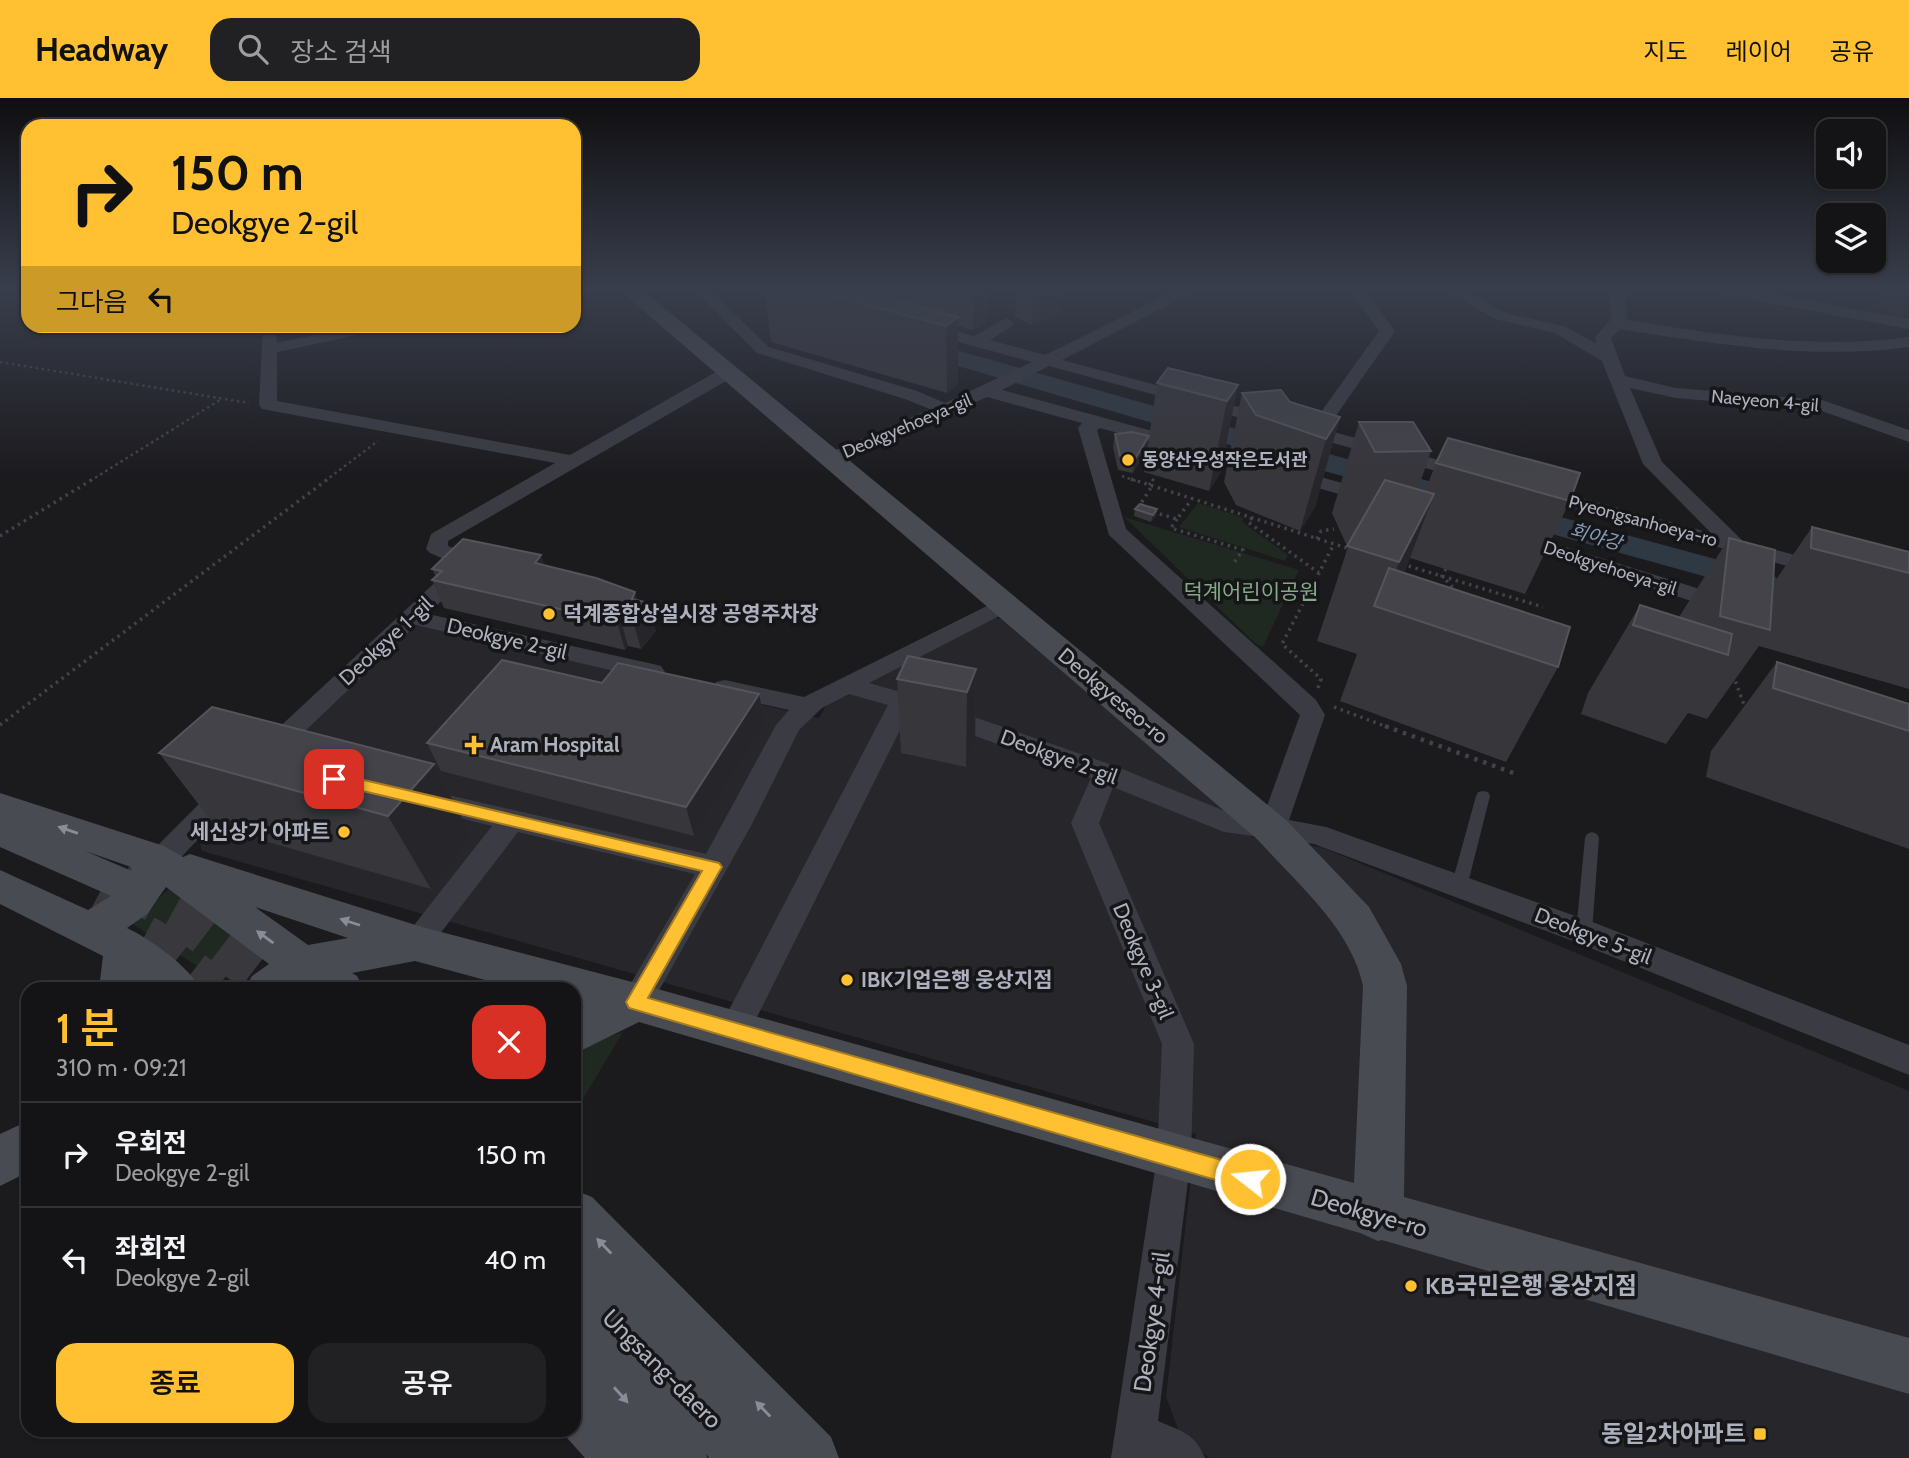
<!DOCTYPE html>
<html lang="ko">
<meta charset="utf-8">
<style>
:root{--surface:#141416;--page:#212123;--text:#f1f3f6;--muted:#9d9ea1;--line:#333335;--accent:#ffc131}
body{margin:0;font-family:Cabin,"Noto Sans KR",sans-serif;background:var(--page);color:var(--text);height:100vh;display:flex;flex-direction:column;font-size:26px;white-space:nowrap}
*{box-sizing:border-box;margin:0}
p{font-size:23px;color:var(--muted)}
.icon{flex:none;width:38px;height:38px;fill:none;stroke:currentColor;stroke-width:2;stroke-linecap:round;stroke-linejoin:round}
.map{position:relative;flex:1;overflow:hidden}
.panel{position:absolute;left:21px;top:884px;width:560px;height:455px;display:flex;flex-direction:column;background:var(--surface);border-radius:21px;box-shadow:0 2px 5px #0004,0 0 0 2px var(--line)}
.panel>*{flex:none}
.top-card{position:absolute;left:21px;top:21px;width:560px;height:214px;border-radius:21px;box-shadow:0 2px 5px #0004,0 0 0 2px var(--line);background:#ffc131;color:#111;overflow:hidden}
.tools{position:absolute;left:1816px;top:21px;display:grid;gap:14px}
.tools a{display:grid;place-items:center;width:70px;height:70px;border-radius:14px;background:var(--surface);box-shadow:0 2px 5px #0004,0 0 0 2px var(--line);font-size:35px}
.pin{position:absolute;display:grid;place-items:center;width:60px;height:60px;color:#fff;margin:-30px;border-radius:14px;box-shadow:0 4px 10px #0006}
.me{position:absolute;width:77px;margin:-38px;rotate:286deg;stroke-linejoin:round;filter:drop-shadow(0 0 5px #0008)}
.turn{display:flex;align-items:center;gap:24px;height:147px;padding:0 35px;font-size:32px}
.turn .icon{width:91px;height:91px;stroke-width:2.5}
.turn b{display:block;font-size:49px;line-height:60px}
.then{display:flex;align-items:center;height:66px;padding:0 35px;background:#0003;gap:14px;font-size:26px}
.round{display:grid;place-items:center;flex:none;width:74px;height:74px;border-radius:21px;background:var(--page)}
.overview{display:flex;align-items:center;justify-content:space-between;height:119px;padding:0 35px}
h1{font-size:42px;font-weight:600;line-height:52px;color:var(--accent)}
.primary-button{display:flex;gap:14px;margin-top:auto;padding:14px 35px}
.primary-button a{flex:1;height:80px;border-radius:21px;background:var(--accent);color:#111;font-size:28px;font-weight:600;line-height:80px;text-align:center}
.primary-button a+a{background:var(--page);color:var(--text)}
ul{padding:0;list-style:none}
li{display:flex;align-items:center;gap:21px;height:105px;padding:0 35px;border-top:2px solid var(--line)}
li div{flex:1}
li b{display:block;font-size:26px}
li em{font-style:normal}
header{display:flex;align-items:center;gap:42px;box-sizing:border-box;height:98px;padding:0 35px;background:var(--accent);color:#111}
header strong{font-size:33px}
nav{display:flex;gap:38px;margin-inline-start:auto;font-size:24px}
.search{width:490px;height:63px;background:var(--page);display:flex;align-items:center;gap:18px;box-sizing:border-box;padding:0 24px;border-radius:21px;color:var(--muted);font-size:26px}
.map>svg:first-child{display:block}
.built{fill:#27262a}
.green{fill:#202921}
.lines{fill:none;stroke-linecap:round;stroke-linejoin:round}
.river{fill:#2f3943;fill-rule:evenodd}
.secondary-tunnel{stroke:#38383d;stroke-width:40;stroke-dasharray:40 20;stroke-linecap:butt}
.path-far2{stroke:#41434a;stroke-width:2.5;stroke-dasharray:2.5 3.5;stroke-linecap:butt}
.path-far1{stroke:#41434a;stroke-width:3.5;stroke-dasharray:2.5 4.5;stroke-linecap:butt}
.path{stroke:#41434a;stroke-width:4.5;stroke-dasharray:3.5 6;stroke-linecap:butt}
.lane{fill:#3b3c43;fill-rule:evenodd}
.street{fill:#3b3c43;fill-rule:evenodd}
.secondary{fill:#494b53;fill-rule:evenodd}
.wall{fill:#37363b}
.shaded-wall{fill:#262529}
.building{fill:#434349;stroke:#54555b;stroke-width:2}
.oneway{fill:#898d98}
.route{fill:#ffc131;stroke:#a67d20;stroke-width:2}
.poi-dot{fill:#ffc131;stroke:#161518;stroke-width:2.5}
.labels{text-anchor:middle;stroke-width:7;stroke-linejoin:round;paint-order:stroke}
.far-street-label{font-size:18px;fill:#acb1bd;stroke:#161518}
.far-poi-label{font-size:18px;font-weight:bold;fill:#acb1bd;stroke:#161518;text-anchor:start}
.far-water-label{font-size:19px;font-style:italic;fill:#829eba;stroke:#161518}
.park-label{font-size:21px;fill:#82aa86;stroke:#161518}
.poi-label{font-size:21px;font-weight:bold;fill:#acb1bd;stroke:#161518;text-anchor:start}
.street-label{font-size:21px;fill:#acb1bd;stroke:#161518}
.near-street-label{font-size:24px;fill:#acb1bd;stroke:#161518}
.near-poi-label{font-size:24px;font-weight:bold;fill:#acb1bd;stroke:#161518;text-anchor:start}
</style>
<header>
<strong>Headway</strong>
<div class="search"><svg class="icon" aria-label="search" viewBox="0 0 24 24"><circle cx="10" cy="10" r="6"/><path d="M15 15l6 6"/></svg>장소 검색</div>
<nav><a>지도</a><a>레이어</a><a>공유</a></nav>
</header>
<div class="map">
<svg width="1909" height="1360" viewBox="0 0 1909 1360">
<rect width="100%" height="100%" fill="#1b1a1d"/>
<!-- built -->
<path class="built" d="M1878,190H1909V222L1878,211Z
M993,520L1008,521L1217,702L1254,740L1321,749L1909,993V1360H1209L1180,1336L1166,1299L1196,1036L202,753L198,738L411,529L421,527L819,620L827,606Z"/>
<!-- green -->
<path class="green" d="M1198,405L1244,420L1242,424L1288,457L1285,463L1179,429Z
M1124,419L1299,472L1263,549L1256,546Z
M171,789L248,841L206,874L128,823L144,814Z
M623,934L574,1016V957L596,943Z"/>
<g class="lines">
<!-- river -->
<path class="river" d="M906,238L1200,321L1774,477L1779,484L1774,491L1762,494L1750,491L1180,333L897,250L894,245L897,240Z"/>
<!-- secondary-tunnel -->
<path class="secondary-tunnel" d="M120,785L182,820L275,891
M92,809L152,841L216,891"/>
<!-- path-far2 -->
<path class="path-far2" d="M0,264L249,305
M1122,378L1136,383
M90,383L220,302
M325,383L378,343
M1152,383L1156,378"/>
<!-- path-far1 -->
<path class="path-far1" d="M1131,381L1350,451
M1149,387L1154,381
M1138,410L1152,388
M1153,414L1177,421L1192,401
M1252,420L1248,424L1319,475
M1177,421L1171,430L1243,452L1233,466
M0,438L93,381
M1317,441L1321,433L1334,431
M1402,466L1543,509
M1446,471L1442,478L1457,494
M1733,577L1746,612
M1318,590L1321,581L1282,546L1334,446
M1334,609L1390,630
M0,627L328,381"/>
<!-- path -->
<path class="path" d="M1385,628L1516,676"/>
<!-- lane -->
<path class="lane" d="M1483,693L1488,694L1490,698L1467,789L1464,793L1459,795L1454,793L1451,789L1476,698L1478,694Z
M1592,734L1597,736L1599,740L1592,834L1590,839L1584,841L1578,839L1576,834L1585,740L1587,736Z"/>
<!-- street -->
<path class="street" d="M692,190H708L769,249L917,293L945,305L1032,264L919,233L917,230L919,227L925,225L974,238L1006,220L1014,225L1012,228L990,242L1045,257L1181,190H1201L1062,262L1311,328L1379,233L1348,190H1363L1395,233L1326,332L1476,372L1479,376L1476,380H1462L1049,268L1002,292L1379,395L1382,399L1379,403L1372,405L1100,330L1097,332L1126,431L1316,602L1325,617L1289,722L1326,729L1595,825L1909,947V977L1573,843L1314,746L1224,734L1113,689L1099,725L1194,946L1191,1059L1158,1323C1181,1333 1195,1335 1205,1360H1111L1157,1059L1162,946L1071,725L1091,680L909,614L745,943L734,947L723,943L718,933L888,607L849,596L822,610L799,632L752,726L647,914L636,918L625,914L620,904L695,776L518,734L426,854L415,858L404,854L400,845L492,728L413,708L409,701L413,694L422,691L706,756L776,627L789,612L716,596L713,590L716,584L725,582L804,599L1005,499L1013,501L1016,506L1013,511L869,585L911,597L1115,668L1227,714L1263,719L1300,617L1109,437L1078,330L1082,325L987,299L840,364H826L824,360L826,356L930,311L905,301L757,255Z
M1442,190H1461L1506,215L1566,229L1597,246L1595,239L1612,220L1609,201L1612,190H1627L1625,201L1627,222C1719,237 1816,252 1909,239V249C1813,262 1714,246 1620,231L1611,240L1625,278L1676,290L1822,302L1909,332V344L1819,312L1676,300L1630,290L1662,364L1743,443L1832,467L1835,472L1832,477L1824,478L1530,398L1527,394L1530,390L1537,388L1711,435L1643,366L1602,263L1555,235L1495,221Z
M1709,190H1742L1909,221V231L1716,195Z
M263,228H275L277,245L356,228H384L376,233L277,254V303L570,357L721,271H733L735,275L733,279L448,443V448L474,457L477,468L428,516L653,566L661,568L665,574L661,580L653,582L416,527L277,660L268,663L259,660L255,654L259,648L455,466L430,455L426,451L431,436L555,365L262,311L259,307Z
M1514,433L1735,502L1738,507L1735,512H1719L1507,443L1504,439L1507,435Z
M230,681L239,684L243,691L239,698L170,771L160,774L150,771L146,763L150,755L221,684Z"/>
<!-- secondary -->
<path class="secondary" d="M617,190H640L1286,722L1369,809L1401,866L1407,888L1404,1099L1909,1240V1296L1382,1142L1378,1143L1360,1135L639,924L574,956V914L584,909L574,906V891H518L415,863L352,875L357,878L364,891H245L252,878L269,866L166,789L147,816L127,830C150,841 189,868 200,891H146L143,888V891H99L103,858L0,806V772L88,812L111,798L0,749V695L164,748L183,759L190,756L422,829L636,885L1354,1085L1363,888C1351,830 1297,786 1258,742ZM85,753L131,769L132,773ZM255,809L348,840L308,847Z
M28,1023V1074L0,1088V1036Z
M574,1092L592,1099L831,1339L839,1360H709L706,1356L707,1360H585L560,1332H574V1156L577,1157L574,1154Z"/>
</g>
<!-- wall -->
<path class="wall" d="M764,190H988L987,223L973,232L958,228V286L947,295L771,244Z
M1008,190H1065L1064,204H1062L1061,215L1032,227L1015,219L1016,194Z
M1157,285L1238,287L1220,376L1209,393L1144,374Z
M1242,295L1290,304L1340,319L1315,409L1300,433L1236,407L1224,384Z
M1359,324L1431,353L1418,391L1425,393L1436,365L1570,403L1525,496L1410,460L1404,475L1558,569L1506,664L1340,603L1357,556L1317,543L1349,446H1346L1332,415Z
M1115,336L1149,338L1147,351L1133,375L1118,372L1113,349Z
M1135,411H1157L1156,418L1151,424L1134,418Z
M1812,429L1909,454V591L1759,548L1707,621L1688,615L1666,646L1581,616L1588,595L1640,507L1679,519L1729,440L1773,486Z
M545,467L635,494L637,502L656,533L641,551L628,548L625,552L444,510L432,482L436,479L432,471Z
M1777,564L1909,606V751L1706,679L1711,653Z
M976,571L975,645L966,669L901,655L897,581Z
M759,596L765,625L694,738L441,673L427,645Z
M159,655L434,666L472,740L431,791L216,729Z"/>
<!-- shaded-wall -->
<path class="shaded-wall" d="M974,190H988L987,223L973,232Z
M1034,190H1065L1064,204H1062L1061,215L1032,227Z
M958,219V286L947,295L946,228Z
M1238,287L1220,376L1209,393L1227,303Z
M1340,319L1315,409L1300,433L1326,341Z
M1149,338L1147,351L1133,375L1135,361Z
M1434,396L1399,489L1382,510L1399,464Z
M1157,411L1156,418L1151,424L1153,417Z
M541,457L551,485L535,465Z
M635,494L641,514L649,505L656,533L641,551L633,523L632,501Z
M620,520L628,548L625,552L617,524Z
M976,571L975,645L966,669L967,594Z
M759,596L765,625L694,738L686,709Z
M434,666L472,740L431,791L388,718Z"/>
<!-- building -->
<path class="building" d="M803,190H847L958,219L946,228Z
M1168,270L1238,287L1227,303L1157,285Z
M1281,292L1290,304L1340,319L1326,341L1256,317L1242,295Z
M1359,324H1413L1431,353L1375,354Z
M1132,334L1149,338L1135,361L1120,358L1115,336Z
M1448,340L1580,375L1570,403L1436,365Z
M1385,382L1434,396L1399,464L1347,448Z
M1140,406L1157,411L1153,417L1135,411Z
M1812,429L1909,454V475L1811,450Z
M1729,440L1775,452L1770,532L1720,518Z
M463,441L541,457L535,465L596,480L635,494L632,501L649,505L633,523L620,520L617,524L432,482L442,473L432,471Z
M1389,470L1570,529L1558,569L1374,508Z
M1640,507L1732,536L1728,557L1633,527Z
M908,558L976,571L967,594L897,581Z
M502,562L602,585L618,565L759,596L686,709L427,645Z
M1777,564L1909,606V633L1773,590Z
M212,609L434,666L388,718L159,655Z"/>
<!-- one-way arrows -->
<defs><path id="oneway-solid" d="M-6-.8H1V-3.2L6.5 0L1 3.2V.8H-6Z" transform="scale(1.75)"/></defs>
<g class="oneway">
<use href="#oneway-solid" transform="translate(68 732) rotate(-161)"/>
<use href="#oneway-solid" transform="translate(350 824) rotate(-162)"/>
<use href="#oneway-solid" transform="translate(265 839) rotate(-144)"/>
<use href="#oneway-solid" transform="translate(604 1148) rotate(-134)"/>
<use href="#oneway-solid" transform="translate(621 1297) rotate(48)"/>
<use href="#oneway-solid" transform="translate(763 1311) rotate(-134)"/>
</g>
<!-- sky -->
<linearGradient id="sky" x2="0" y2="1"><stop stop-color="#0f0e10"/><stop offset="0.5" stop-color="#393e4c"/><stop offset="1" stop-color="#393e4c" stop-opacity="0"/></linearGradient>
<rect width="1909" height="381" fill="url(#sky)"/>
<!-- route -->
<path class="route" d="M334,675L719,765L722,769L719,774L648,900L1250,1070L1258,1073L1261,1081L1258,1088L1250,1092L629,910L626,904L629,899L702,773L329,685L326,681L329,676Z"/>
<!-- markers -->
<g class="poi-dot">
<circle cx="1128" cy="362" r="7"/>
<circle cx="549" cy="516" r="7"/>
<path d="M470.5 636.5h7v7h7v7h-7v7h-7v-7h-7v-7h7z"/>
<circle cx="344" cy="734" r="7"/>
<circle cx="847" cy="882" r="7"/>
<circle cx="1411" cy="1188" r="7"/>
<rect x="1753" y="1329" width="14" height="14" rx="3.5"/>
</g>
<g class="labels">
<!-- far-street labels -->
<g class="far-street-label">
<text transform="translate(1765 303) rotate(5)" y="6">Naeyeon 4-gil</text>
<text transform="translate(907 328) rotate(-23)" y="6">Deokgyehoeya-gil</text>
<text transform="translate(1643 423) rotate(15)" y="6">Pyeongsanhoeya-ro</text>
<text transform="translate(1610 470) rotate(18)" y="6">Deokgyehoeya-gil</text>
</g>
<!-- far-poi labels -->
<g class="far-poi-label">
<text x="1142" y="368">동양산우성작은도서관</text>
</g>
<!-- far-water labels -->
<g class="far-water-label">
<text transform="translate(1596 438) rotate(16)" y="7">회야강</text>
</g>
<!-- park labels -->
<g class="park-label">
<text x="1251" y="501">덕계어린이공원</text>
</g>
<!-- poi labels -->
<g class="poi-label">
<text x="563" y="523">덕계종합상설시장 공영주차장</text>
<text x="490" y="654">Aram Hospital</text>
<text x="330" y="741" text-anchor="end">세신상가 아파트</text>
<text x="861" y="889">IBK기업은행 웅상지점</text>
</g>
<!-- street labels -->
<g class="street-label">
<text transform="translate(507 541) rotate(13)" y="7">Deokgye 2-gil</text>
<text transform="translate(386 543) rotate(-43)" y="7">Deokgye 1-gil</text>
<text transform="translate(1113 598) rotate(40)" y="7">Deokgyeseo-ro</text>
<text transform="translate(1059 659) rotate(20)" y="7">Deokgye 2-gil</text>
<text transform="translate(1593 838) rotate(21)" y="7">Deokgye 5-gil</text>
<text transform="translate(1143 863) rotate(67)" y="7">Deokgye 3-gil</text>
</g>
<!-- near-street labels -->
<g class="near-street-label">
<text transform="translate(1369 1115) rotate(16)" y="8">Deokgye-ro</text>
<text transform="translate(1152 1224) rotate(-82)" y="8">Deokgye 4-gil</text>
<text transform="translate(662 1271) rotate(45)" y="8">Ungsang-daero</text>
</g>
<!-- near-poi labels -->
<g class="near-poi-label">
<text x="1425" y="1196">KB국민은행 웅상지점</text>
<text x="1746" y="1344" text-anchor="end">동일2차아파트</text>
</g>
</g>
</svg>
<div class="tools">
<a><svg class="icon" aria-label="sound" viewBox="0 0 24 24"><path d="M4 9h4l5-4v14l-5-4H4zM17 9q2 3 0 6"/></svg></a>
<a><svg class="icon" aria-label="layers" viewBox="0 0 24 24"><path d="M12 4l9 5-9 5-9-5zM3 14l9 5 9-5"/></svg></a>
</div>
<div class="pin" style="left:334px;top:681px;background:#d93025"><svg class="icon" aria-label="arrive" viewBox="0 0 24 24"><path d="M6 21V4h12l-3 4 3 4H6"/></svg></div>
<svg class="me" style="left:1250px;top:1081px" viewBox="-20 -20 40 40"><circle r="17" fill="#ffc131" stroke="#fff" stroke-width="3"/><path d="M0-11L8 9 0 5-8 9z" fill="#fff"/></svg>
<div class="top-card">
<div class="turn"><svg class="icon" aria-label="right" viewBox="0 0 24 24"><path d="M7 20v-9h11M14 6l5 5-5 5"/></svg><div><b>150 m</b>Deokgye 2-gil</div></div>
<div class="then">그다음<svg class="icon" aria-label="left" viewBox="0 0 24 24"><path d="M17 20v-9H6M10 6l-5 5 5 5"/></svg></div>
</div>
<section class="panel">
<div class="overview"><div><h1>1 분</h1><p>310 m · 09:21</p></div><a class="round" style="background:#d93025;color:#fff"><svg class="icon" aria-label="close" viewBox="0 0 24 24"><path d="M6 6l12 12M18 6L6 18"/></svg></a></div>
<ul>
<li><svg class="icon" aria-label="right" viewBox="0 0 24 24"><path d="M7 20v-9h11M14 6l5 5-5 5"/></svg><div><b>우회전</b><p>Deokgye 2-gil</p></div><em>150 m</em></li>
<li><svg class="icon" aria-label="left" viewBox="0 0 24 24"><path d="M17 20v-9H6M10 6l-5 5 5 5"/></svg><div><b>좌회전</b><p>Deokgye 2-gil</p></div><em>40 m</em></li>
</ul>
<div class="primary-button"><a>종료</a><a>공유</a></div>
</section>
</div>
